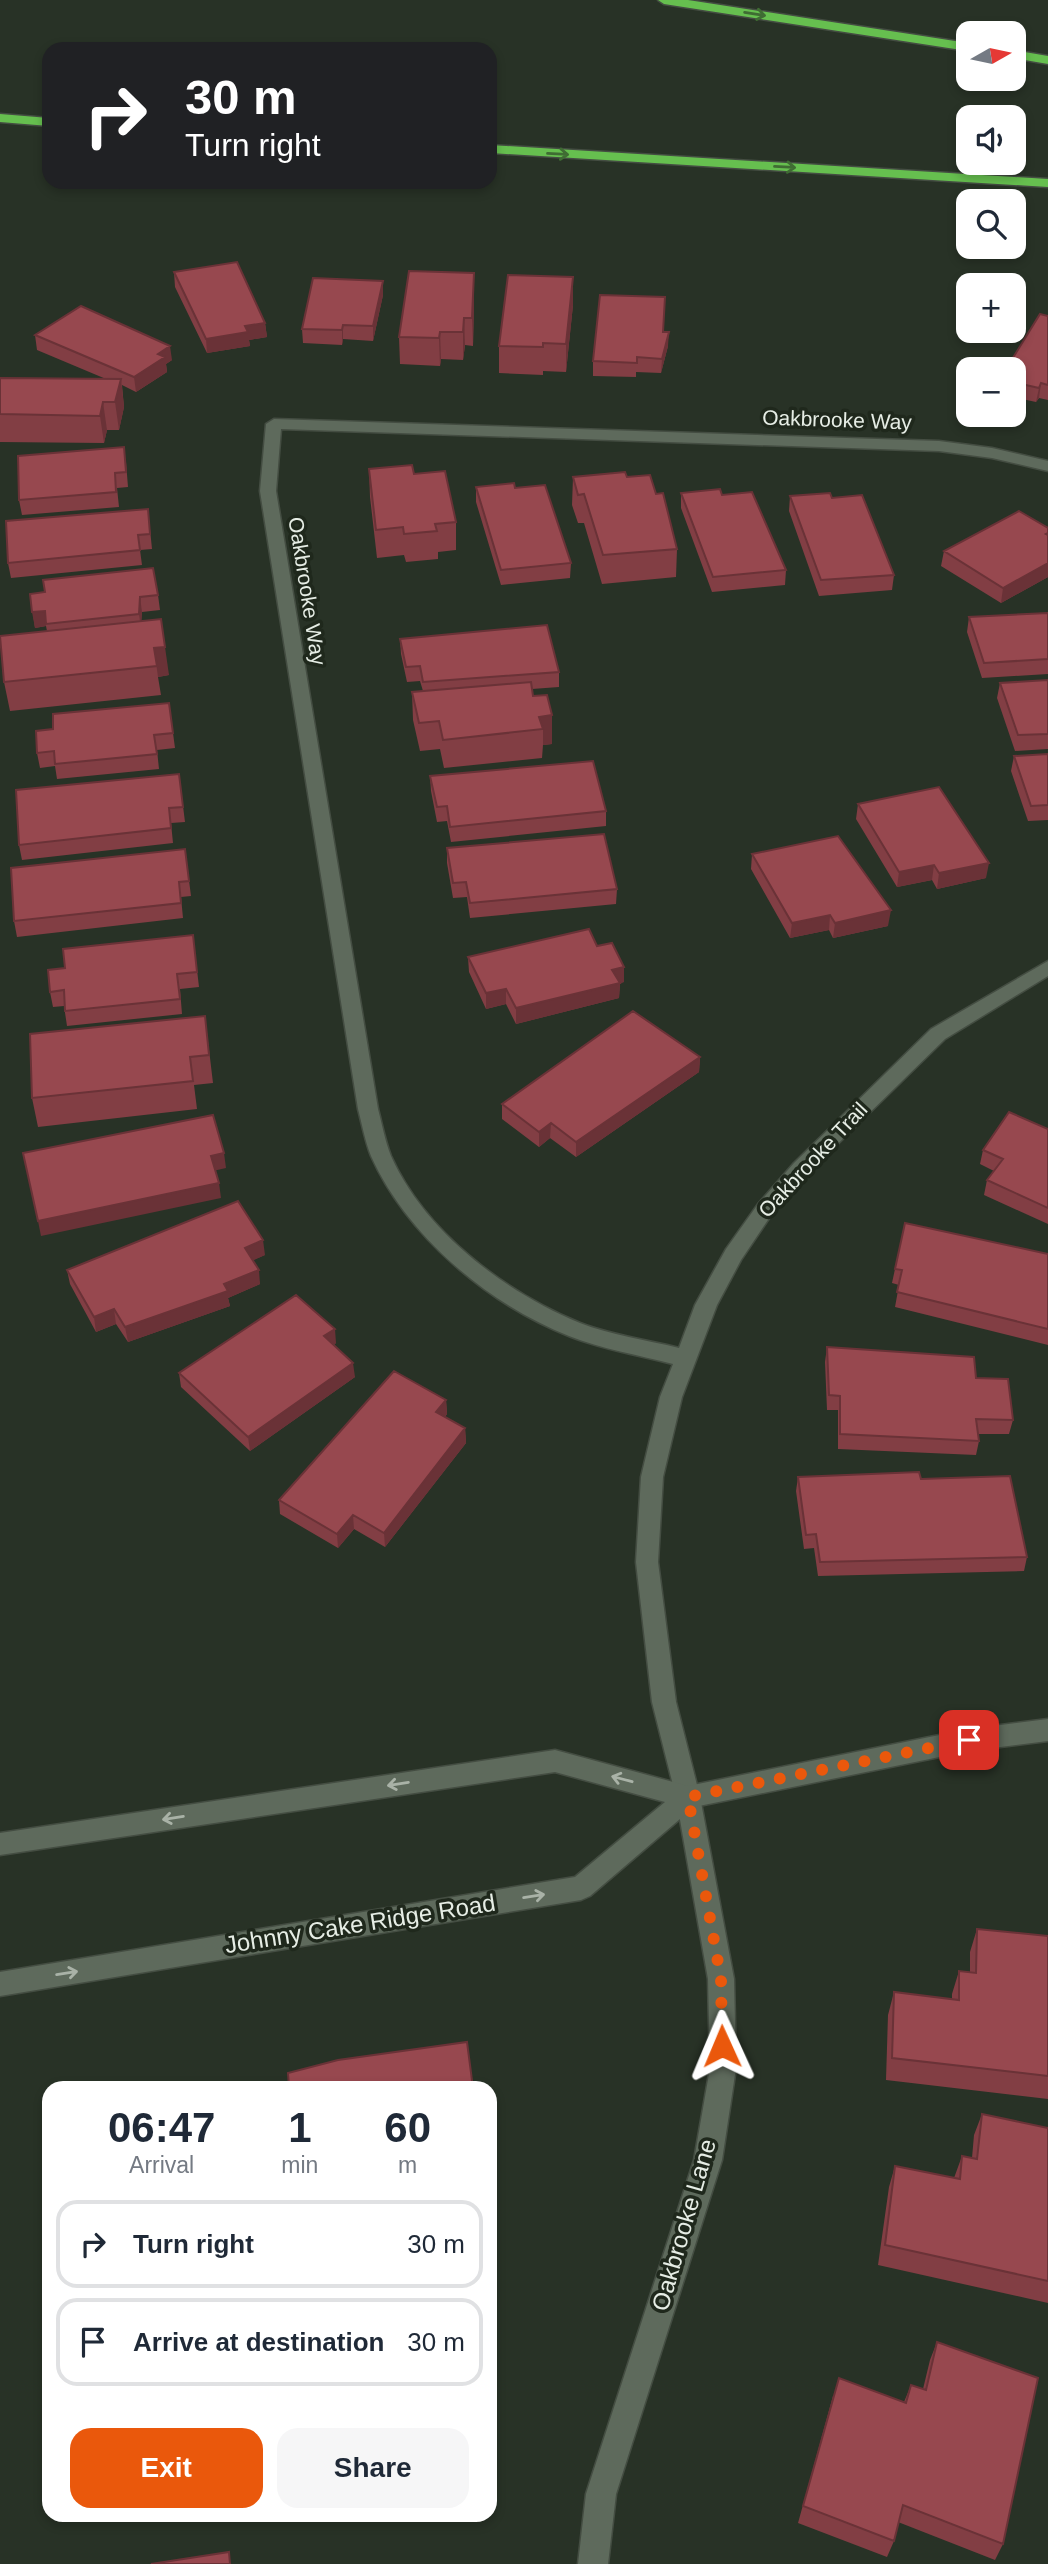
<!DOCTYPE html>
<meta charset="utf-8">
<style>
:root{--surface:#fff;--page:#f6f6f7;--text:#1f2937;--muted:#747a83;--line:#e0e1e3;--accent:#ea580c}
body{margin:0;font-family:Helvetica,sans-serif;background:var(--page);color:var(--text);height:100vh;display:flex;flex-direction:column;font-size:26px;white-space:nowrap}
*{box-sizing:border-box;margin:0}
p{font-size:23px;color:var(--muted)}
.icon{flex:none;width:38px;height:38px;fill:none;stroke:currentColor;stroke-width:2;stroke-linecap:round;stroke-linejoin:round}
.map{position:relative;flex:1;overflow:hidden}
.drawer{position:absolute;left:42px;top:2081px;width:455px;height:441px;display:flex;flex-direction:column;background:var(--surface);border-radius:21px;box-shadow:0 4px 10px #0003}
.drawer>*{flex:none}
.banner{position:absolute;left:42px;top:42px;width:455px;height:147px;border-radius:21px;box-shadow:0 4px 10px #0003;background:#202124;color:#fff;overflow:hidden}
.needle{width:46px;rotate:81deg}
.buttons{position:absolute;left:956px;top:21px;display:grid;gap:14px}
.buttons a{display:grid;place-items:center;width:70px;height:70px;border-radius:14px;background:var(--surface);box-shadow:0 4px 10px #0003;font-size:35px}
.pin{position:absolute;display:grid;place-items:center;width:60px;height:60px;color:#fff;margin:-30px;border-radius:14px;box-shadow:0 4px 10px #0006}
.me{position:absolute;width:77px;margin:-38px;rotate:359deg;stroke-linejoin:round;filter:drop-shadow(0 0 5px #0008)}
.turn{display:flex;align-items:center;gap:24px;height:147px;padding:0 28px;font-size:32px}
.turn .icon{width:91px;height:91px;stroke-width:2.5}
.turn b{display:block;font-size:49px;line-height:60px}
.eta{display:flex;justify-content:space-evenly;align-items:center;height:119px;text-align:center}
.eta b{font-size:42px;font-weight:800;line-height:49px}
.cta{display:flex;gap:14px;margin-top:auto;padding:14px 28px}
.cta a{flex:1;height:80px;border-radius:21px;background:var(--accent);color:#fff;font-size:28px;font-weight:800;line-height:80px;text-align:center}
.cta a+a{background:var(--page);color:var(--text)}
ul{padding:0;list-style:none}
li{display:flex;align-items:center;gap:21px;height:88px;margin:0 14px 10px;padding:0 14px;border:4px solid var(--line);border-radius:21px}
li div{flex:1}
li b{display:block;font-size:26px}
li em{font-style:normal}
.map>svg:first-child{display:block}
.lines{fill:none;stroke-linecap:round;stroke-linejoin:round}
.street-casing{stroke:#444d42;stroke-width:3}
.secondary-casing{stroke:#444d42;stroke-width:3}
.highway-casing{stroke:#444d42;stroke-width:3}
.street{fill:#5e6a5c;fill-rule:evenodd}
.secondary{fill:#5e6a5c;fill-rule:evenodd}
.highway{fill:#66bf4f;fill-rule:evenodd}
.wall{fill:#823e44}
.shaded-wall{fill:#6a3237}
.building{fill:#97484f;stroke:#6a3237;stroke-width:2}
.oneway{stroke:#3f6c33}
.oneway2{stroke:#a9b2a7}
.route{stroke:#ea580c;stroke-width:12;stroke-dasharray:0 21.6}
.labels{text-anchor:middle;stroke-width:7;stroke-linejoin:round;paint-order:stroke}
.street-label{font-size:21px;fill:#e6ede5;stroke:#1f281c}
.near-street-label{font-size:24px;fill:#e6ede5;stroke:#1f281c}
</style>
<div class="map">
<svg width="1048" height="2564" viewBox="0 0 1048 2564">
<rect width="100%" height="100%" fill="#283226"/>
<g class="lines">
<defs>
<path id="street" d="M274,419L939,441L992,448L1048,461V471L992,458L939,451L281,429L276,491L378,1109C382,1124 385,1141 391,1156C425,1232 505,1292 580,1323C610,1335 647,1340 679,1348L695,1305L726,1249L758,1204L794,1163L931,1029L1048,961V976L945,1039L808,1173L772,1214L741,1260L717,1305L682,1397L663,1477L658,1562L676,1702L700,1797L734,1979L736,2068L722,2160L616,2494L608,2564H578L586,2494L694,2160L710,2068L708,1979L676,1797L652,1702L636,1562L641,1477L660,1397L673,1364C639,1355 601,1349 569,1336C488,1304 407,1236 371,1156C365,1141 362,1124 358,1109L260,491L266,424Z"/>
<path id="secondary" d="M1048,1719V1741L969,1751L694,1807L590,1896L581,1900L0,1996V1972L575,1877L665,1802L555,1772L0,1855V1833L555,1750L688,1786L969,1729Z"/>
<path id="highway" d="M658,0H688L968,43V51L664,4Z
M1013,50L1048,56V64L1013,58Z
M0,114L49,118V126L0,122Z
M490,145L1048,179V187L490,153Z"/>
</defs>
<!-- street casing -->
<use href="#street" class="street-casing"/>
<!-- secondary casing -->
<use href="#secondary" class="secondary-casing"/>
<!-- highway casing -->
<use href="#highway" class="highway-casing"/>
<!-- street -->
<use href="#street" class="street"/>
<!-- secondary -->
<use href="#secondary" class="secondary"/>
<!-- highway -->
<use href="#highway" class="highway"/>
</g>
<!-- wall -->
<path class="wall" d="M174,272L265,323L267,337L249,340L250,346L207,353L175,287Z
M474,273V300L473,346L465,345L463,360L441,359L440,366L400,364L399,337Z
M383,281V295L373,341L343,339L342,345L303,343L302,329Z
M573,305L566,372L543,371V375L499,373V346Z
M1048,316V400L1039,398L1036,402L1013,397V369Z
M663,332L668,346L661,373L636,372V377L593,376V361Z
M35,335L172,360L166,364L167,372L136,392L122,385L124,407L119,430H107L104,443L0,442V378L106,379L37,350Z
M126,462L128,487L117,488L119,507L22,515L19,500Z
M369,469L414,474L456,522V550L438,552V559L406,562L404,555L377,558L370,497Z
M573,477L656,494L677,549L676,577L602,584L584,523H578L572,505Z
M476,487L515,488L571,563L570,578L501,585L476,502Z
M681,493L722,495L786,570L785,585L712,592L681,508Z
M790,496L832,498L894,575L892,590L819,596L789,511Z
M148,509L152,549L140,550L142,565L11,578L8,563Z
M1048,528V577L1001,603L941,566L944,551Z
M30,594L158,595L160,610L142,612L141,622L169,675L158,677L161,695L10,711L4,682L47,631L46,626L35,628Z
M1048,613V674L982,678L967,632L969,617Z
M400,639L559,672V687L532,689L533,696L552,715V744L543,745L542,758L444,768L440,749L420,751L413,720L412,692L423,691L420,681L407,682L401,654Z
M1048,680V749L1015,751L997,698L1000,683Z
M169,703L175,748L157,750L159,769L57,779L55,766L40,768L37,753L53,729Z
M1048,754V820L1028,821L1011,771L1014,756Z
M179,774L185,822L171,823L173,843L22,860L19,845Z
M430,776L606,811V826L451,842L447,821L437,822L431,791Z
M858,804L986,878L937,889L932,880L897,887L856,819Z
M447,848L617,889L616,904L470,918L467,897L453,898L447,863Z
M185,849L191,896L181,897L183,918L17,937L14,921Z
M752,854L888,926L833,938L829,930L790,938L751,869Z
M193,935L199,987L180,989L182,1014L67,1026L64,1006L53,1007L50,992L65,968Z
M597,946L624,967V982L620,983L619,998L516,1024L506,1004L486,1009L469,972L468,957Z
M205,1016L213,1083L194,1085L197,1109L38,1127L32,1098Z
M700,1057L699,1072L576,1157L550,1138L539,1147L502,1119V1104Z
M1048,1129V1224L984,1195L987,1180L994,1171L980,1164L983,1150Z
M1048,1254V1345L895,1307L899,1285L892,1283L895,1269Z
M265,1255L253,1260L260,1284L228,1298L230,1306L128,1342L116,1324L96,1332L70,1284L67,1270Z
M336,1343L334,1345L355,1377L250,1451L181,1387L179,1373Z
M827,1347L976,1378L1013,1420L1009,1434H978L979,1441L976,1455L838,1449V1410H827L825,1362Z
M446,1400L447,1414L445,1417L465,1428L466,1443L385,1547L354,1529L338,1548L280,1514L279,1500Z
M798,1477L921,1479L1027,1557L1024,1571L818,1576L814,1548L804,1549L796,1491Z
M977,1929L1048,1936V2099L886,2080L888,2015L894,1992L952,1999V1994L959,1971L970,1972V1952Z
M982,2114L1048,2128V2303L878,2265L889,2187L895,2166L954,2178L962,2156L972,2158L974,2135Z
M937,2342L1003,2544L995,2560L898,2522L894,2541L887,2557L798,2523L833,2396L904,2402L911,2385L923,2389L930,2360Z"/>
<!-- shaded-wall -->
<path class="shaded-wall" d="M474,273V300L473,346L472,318Z
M573,277V305L566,372V344Z
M383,281V295L373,341V326Z
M464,318L465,345L463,360V332Z
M265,323L267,337L249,340L250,346L207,353L206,339L245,326Z
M343,325V339L342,345V330Z
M440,332L441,359L440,366L439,338Z
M669,332L668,346L661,373L662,359Z
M170,346L172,360L166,364L167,372L136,392L134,377L158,354Z
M121,379L124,407L119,430L115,402Z
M1041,383L1039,398L1036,402L1039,388Z
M103,402L107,430L104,443L100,416Z
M1048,563V577L1001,603L1003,588Z
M140,597L142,612L141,629L139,614Z
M45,611L46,626L35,628L32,612Z
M165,647L169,675L158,677L154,648Z
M552,715V744L543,745V729L539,717Z
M989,863L986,878L937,889L939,873Z
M934,865L932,880L897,887L899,872Z
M891,910L888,926L833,938L835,923Z
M830,915L829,930L790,938L792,923Z
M624,967V982L617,984L620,983L619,998L516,1024V1008L612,970Z
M506,989V1004L486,1009V993Z
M700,1057L699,1072L576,1157V1142Z
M551,1123L550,1138L539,1147V1132Z
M224,1153L226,1168L213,1171L211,1156Z
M219,1183L221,1198L41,1236L38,1221Z
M263,1240L265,1255L247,1263L245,1248Z
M259,1270L260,1284L228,1298L230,1306L128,1342L125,1327Z
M114,1309L116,1324L96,1332L94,1317Z
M335,1329L336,1343L325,1351L324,1336Z
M353,1363L355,1377L250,1451L248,1437Z
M446,1400L447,1414L437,1426L436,1412Z
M465,1428L466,1443L385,1547L384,1533Z
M353,1515L354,1529L338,1548L337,1534Z"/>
<!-- building -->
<path class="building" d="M237,262L265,323L245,326L248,332L206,339L174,272Z
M409,271L474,273L472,318H464L463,332H440L439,338L399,337Z
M508,275L573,277L566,344L543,343V347L499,346Z
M313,278L383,281L373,326L343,325L342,330L302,329Z
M600,295L665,297L663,332H669L662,359L637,357V363L593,361Z
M81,306L170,346L158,354L165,357L134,377L35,335Z
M1040,314L1048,316V385L1041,383L1039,388L1013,382V369H1006Z
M0,378L121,379L115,402H103L100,416L0,414Z
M124,447L126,472L115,473L116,492L19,500L18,456Z
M412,465L414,474L445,471L456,522L435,524L437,531L404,534L403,527L376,530L369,469Z
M625,472L627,477L650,475L656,494L663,493L677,549L603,555L584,494L578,495L573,477Z
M514,483L515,488L545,485L571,563L501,570L476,487Z
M720,489L722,495L752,492L786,570L713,577L681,493Z
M830,493L832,498L862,495L894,575L821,580L790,496Z
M148,509L150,534L138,535L140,550L8,563L6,521Z
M1019,511L1048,528V533L1046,534L1048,535V563L1003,588L944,551Z
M153,568L158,595L140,597L139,614L46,624L45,611L32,612L30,594L45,592L43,580Z
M1048,613V659L984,663L969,617Z
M161,619L165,647L154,648L157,666L4,682L0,636Z
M547,625L559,672L423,682L420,666L406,667L400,639Z
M1048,680V734L1018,735L1000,683Z
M531,682L533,696L547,695L552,715L539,717L543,729L443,740L439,721L419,723L412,692Z
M169,703L173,733L154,735L157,754L55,764L54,751L37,753L36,731L53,729V714Z
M1048,754V805L1031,806L1014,756Z
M593,761L606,811L450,827L447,806L437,807L430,776Z
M179,774L183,807L169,808L171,828L19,845L16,790Z
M939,787L989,863L939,873L934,865L899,872L858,804Z
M604,834L617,889L470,903L466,882L453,883L447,848Z
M838,836L891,910L835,923L830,915L792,923L752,854Z
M185,849L189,881L179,882L181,903L14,921L11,868Z
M589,929L597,946L612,943L624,967L612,970L620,983L516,1008L506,989L486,993L468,957Z
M193,935L197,972L177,974L180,999L65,1011L64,990L50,992L48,970L65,968L63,949Z
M633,1011L700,1057L576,1142L551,1123L539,1132L502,1104Z
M205,1016L209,1055L190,1057L193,1081L32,1098L30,1034Z
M1009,1112L1048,1129V1208L987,1180L1003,1159L983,1150Z
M213,1115L224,1153L211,1156L219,1183L38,1221L23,1153Z
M238,1201L263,1240L245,1248L259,1270L224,1284L228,1291L125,1327L114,1309L94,1317L67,1270Z
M905,1223L1048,1254V1329L897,1292L902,1270L895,1269Z
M296,1295L335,1329L324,1336L353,1363L248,1437L179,1373Z
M827,1347L974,1357L976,1378L1008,1379L1013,1420L976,1419L979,1441L840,1434V1396L829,1395Z
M394,1371L446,1400L436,1412L465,1428L384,1533L353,1515L337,1534L279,1500Z
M919,1472L921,1479L1010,1476L1027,1557L820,1562L816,1534L806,1535L798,1477Z
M977,1929L1048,1936V2076L892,2058L894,1992L959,2000V1971L976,1973Z
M467,2042L473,2088H289L288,2073L338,2060Z
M982,2114L1048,2128V2281L885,2245L895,2166L960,2179L962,2156L977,2159Z
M937,2342L1038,2378L1003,2544L903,2505L894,2541L803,2506L839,2378L906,2403L911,2385L926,2390Z
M229,2552L230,2564H151Z"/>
<!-- one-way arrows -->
<defs><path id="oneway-shaft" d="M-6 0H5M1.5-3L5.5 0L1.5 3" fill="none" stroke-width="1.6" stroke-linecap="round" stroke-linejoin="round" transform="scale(1.75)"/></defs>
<g class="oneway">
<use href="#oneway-shaft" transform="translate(755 14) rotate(9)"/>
<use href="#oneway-shaft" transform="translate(558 154) rotate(3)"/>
<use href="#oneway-shaft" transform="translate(785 167) rotate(3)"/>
</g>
<g class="oneway2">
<use href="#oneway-shaft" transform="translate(622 1779) rotate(-165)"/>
<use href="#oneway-shaft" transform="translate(398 1784) rotate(171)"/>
<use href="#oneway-shaft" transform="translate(173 1818) rotate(171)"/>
<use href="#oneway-shaft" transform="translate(534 1896) rotate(-9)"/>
<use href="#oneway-shaft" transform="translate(67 1973) rotate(-9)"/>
</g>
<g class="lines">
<!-- route -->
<path class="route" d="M722,2046L721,1979L688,1797L969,1740"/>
</g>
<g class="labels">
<!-- street labels -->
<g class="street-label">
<text transform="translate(837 420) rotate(2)" y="7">Oakbrooke Way</text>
<text transform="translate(307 591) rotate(81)" y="7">Oakbrooke Way</text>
<text transform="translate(813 1160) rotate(-47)" y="7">Oakbrooke Trail</text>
</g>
<!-- near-street labels -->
<g class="near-street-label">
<text transform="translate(360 1924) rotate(-9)" y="8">Johnny Cake Ridge Road</text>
<text transform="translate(684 2225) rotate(-74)" y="8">Oakbrooke Lane</text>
</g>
</g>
</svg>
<div class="buttons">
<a><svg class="needle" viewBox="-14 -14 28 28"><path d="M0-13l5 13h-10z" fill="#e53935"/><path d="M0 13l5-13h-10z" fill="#747a83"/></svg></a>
<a><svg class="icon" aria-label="sound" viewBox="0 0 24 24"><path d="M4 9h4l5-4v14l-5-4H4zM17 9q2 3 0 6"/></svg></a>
<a><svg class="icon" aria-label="search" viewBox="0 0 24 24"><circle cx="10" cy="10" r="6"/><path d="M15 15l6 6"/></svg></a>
<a>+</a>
<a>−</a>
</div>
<div class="pin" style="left:969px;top:1740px;background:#d93025"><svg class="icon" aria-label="arrive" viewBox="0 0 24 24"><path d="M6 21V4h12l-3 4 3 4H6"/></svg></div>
<svg class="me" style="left:722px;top:2046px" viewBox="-20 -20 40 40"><path d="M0-17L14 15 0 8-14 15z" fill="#ea580c" stroke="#fff" stroke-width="4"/></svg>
<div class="banner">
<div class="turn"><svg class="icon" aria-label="right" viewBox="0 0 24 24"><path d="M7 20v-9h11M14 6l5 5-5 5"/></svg><div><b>30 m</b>Turn right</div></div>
</div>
<section class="drawer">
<div class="eta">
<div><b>06:47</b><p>Arrival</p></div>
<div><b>1</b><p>min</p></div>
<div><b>60</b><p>m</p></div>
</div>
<ul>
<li><svg class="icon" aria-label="right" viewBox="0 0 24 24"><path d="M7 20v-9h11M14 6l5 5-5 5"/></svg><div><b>Turn right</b></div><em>30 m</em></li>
<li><svg class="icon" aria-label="arrive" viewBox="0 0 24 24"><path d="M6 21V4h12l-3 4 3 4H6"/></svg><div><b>Arrive at destination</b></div><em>30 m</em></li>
</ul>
<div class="cta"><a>Exit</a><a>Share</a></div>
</section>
</div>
